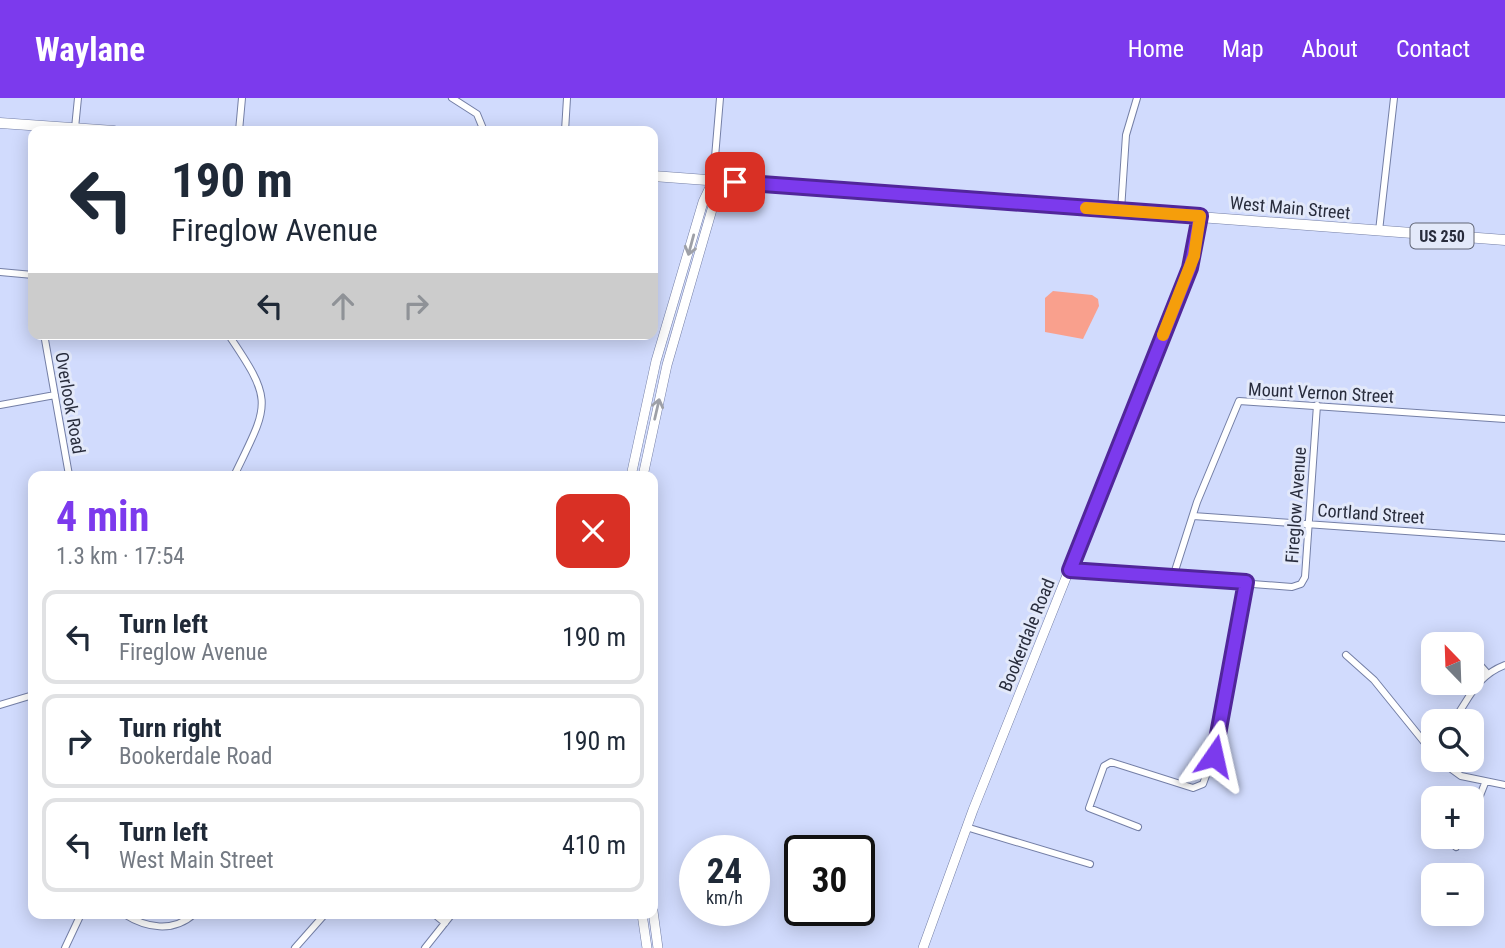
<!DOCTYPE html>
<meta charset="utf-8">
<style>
:root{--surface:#fff;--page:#f6f6f7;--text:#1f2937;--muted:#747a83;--line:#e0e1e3;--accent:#7c3aed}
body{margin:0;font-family:"Roboto Condensed",sans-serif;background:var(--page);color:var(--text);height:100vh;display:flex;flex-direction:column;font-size:26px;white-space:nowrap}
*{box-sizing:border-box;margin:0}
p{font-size:23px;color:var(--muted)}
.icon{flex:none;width:38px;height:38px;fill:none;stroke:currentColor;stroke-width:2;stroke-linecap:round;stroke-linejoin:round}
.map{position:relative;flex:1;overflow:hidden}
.side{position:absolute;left:28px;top:373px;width:630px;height:448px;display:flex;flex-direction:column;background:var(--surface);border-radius:14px;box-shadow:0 4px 18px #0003}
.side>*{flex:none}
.hud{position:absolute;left:28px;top:28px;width:630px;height:214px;border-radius:14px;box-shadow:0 4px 18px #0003;background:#fff;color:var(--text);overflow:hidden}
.needle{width:46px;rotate:337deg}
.tools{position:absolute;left:1421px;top:534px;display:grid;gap:14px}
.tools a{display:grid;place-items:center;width:63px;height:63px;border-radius:14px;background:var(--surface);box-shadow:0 4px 18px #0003;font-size:35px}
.speed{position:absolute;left:679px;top:737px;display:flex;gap:14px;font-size:35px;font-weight:700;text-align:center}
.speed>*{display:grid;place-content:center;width:91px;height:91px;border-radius:50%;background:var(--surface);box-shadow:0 4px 18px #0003;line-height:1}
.speed small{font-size:18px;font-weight:400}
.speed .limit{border:4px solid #111;border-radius:10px;background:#fff;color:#111}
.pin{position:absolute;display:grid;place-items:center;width:60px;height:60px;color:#fff;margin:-30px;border-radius:14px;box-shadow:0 4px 10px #0006}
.me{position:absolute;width:77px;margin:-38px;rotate:11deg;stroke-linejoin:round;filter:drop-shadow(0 0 5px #0008)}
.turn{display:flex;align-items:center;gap:24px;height:147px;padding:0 28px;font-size:32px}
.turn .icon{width:91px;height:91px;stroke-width:2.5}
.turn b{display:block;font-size:49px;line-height:60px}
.lanes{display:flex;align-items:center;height:66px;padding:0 28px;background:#0003;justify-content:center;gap:35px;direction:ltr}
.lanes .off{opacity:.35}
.round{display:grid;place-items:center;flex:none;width:74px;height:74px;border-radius:14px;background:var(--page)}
.overview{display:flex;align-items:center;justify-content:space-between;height:119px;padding:0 28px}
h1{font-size:42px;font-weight:700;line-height:52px;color:var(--accent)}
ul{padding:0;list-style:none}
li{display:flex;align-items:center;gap:21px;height:94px;margin:0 14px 10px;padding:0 14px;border:4px solid var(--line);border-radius:14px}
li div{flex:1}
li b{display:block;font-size:26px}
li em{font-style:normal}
header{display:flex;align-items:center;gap:42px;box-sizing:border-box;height:98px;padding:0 35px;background:var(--accent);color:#fff}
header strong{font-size:33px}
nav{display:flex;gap:38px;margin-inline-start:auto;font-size:24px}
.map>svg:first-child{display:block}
.green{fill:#f9a08d}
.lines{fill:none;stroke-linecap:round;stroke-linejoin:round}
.street-casing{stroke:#747fa6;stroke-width:8}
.secondary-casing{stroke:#747fa6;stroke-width:10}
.primary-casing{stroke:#747fa6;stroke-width:11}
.street{stroke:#fff;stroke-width:6}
.secondary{stroke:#fff;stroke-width:9}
.primary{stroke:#fff;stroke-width:10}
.oneway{stroke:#9ea0a7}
.route-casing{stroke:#51269a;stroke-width:18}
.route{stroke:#7c3aed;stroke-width:12}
.slow{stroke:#f59e0b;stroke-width:12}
.labels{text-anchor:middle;stroke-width:6;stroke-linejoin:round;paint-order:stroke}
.shield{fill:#e3e9fa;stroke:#606575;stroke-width:2}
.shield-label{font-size:16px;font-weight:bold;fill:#282c3c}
.street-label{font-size:18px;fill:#282c3c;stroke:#e3e9fa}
</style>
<header>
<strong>Waylane</strong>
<nav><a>Home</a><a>Map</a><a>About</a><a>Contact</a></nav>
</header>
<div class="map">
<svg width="1505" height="850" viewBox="0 0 1505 850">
<rect width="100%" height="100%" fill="#d1dbfd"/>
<!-- green -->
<path class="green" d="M1053,193L1092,197L1098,201L1099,208L1083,241L1045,234V200Z"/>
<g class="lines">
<defs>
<path id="street" d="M452,0L477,16L484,33
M75,30L78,0
M239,33L242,0
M565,33L567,0
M713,83L720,0
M1121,112L1126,37L1137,0
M1379,133L1394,0
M0,174L33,177
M44,236L69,377
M228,236C275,305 269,305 234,378
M0,307L55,297
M1193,418L1505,440
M1070,472L1292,489L1301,486L1305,479L1317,307
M1173,479L1197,404L1239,303L1505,321
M1346,557L1374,582L1433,655
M1472,558L1487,575
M0,607L33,597
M1453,623C1470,600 1476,578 1505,567
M1439,662L1461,678L1505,687
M1472,718L1485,685
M966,729L1090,766
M1138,729L1089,710L1104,668L1111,664L1193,690L1203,686L1218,644L1246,484
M1456,749L1461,738
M124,816C146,830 173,835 194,816
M434,816L445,825
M65,850L81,816
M295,850L325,816
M425,850L452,816"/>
<path id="secondary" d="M631,378L656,263L703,104L713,83
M643,378L667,267L713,108V84
M653,813L658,850
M642,816L647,850
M923,850L973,712L1190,170L1200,118"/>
<path id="primary" d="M0,25L114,33
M653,78L1505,142"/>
</defs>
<!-- street casing -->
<use href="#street" class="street-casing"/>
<!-- secondary casing -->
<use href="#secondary" class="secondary-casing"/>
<!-- primary casing -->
<use href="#primary" class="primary-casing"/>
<!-- street -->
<use href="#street" class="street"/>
<!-- secondary -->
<use href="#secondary" class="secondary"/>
<!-- primary -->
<use href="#primary" class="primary"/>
</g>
<!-- one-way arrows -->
<defs><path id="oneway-shaft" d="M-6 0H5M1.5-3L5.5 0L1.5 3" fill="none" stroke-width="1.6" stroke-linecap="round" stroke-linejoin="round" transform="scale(1.75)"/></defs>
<g class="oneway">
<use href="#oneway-shaft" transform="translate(691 147) rotate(105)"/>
<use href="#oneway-shaft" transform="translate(657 311) rotate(-77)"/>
</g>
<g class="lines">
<defs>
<path id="route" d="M735,84L1200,118L1190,170L1070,472L1246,484L1214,658"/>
</defs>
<!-- route casing -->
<use href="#route" class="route-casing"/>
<!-- route -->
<use href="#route" class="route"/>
<!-- slow -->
<path class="slow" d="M1086,110L1200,118L1194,158L1163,237"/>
</g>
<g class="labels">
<!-- shield labels -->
<rect class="shield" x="1410.5" y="125.5" width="63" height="25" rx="5"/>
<g class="shield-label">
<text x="1442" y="144">US 250</text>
</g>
<!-- street labels -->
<g class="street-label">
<text transform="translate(1290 110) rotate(5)" y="6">West Main Street</text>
<text transform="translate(1321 295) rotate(3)" y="6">Mount Vernon Street</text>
<text transform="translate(70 305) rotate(80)" y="6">Overlook Road</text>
<text transform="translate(1296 407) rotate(-86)" y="6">Fireglow Avenue</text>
<text transform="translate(1371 416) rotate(4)" y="6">Cortland Street</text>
<text transform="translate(1027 537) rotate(-68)" y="6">Bookerdale Road</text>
</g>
</g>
</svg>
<div class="tools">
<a><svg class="needle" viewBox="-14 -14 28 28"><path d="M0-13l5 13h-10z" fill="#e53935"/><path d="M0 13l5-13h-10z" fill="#747a83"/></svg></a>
<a><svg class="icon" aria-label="search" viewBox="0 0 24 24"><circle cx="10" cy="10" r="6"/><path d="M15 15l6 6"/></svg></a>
<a>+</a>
<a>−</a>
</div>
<div class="speed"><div>24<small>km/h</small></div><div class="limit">30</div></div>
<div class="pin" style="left:735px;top:84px;background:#d93025"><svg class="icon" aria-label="arrive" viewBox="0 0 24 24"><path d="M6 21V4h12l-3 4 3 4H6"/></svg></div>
<svg class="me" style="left:1214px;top:658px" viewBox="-20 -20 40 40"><path d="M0-17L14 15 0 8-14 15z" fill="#7c3aed" stroke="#fff" stroke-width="4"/></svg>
<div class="hud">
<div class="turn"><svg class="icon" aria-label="left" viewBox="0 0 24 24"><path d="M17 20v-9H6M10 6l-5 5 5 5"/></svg><div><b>190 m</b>Fireglow Avenue</div></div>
<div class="lanes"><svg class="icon" aria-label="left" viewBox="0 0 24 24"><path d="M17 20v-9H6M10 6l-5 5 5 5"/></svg><svg class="icon off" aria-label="ahead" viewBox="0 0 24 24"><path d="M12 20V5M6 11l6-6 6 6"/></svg><svg class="icon off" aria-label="right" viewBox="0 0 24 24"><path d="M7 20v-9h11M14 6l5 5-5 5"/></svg></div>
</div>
<section class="side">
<div class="overview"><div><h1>4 min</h1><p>1.3 km · 17:54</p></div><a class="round" style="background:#d93025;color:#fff"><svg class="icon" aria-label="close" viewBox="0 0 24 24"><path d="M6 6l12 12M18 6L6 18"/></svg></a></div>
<ul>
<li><svg class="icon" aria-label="left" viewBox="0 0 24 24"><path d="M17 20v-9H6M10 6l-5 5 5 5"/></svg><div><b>Turn left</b><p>Fireglow Avenue</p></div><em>190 m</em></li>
<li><svg class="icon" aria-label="right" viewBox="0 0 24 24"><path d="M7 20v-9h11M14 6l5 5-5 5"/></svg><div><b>Turn right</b><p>Bookerdale Road</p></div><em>190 m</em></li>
<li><svg class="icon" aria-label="left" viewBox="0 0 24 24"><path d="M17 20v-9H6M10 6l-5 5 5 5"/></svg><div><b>Turn left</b><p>West Main Street</p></div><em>410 m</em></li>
</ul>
</section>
</div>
